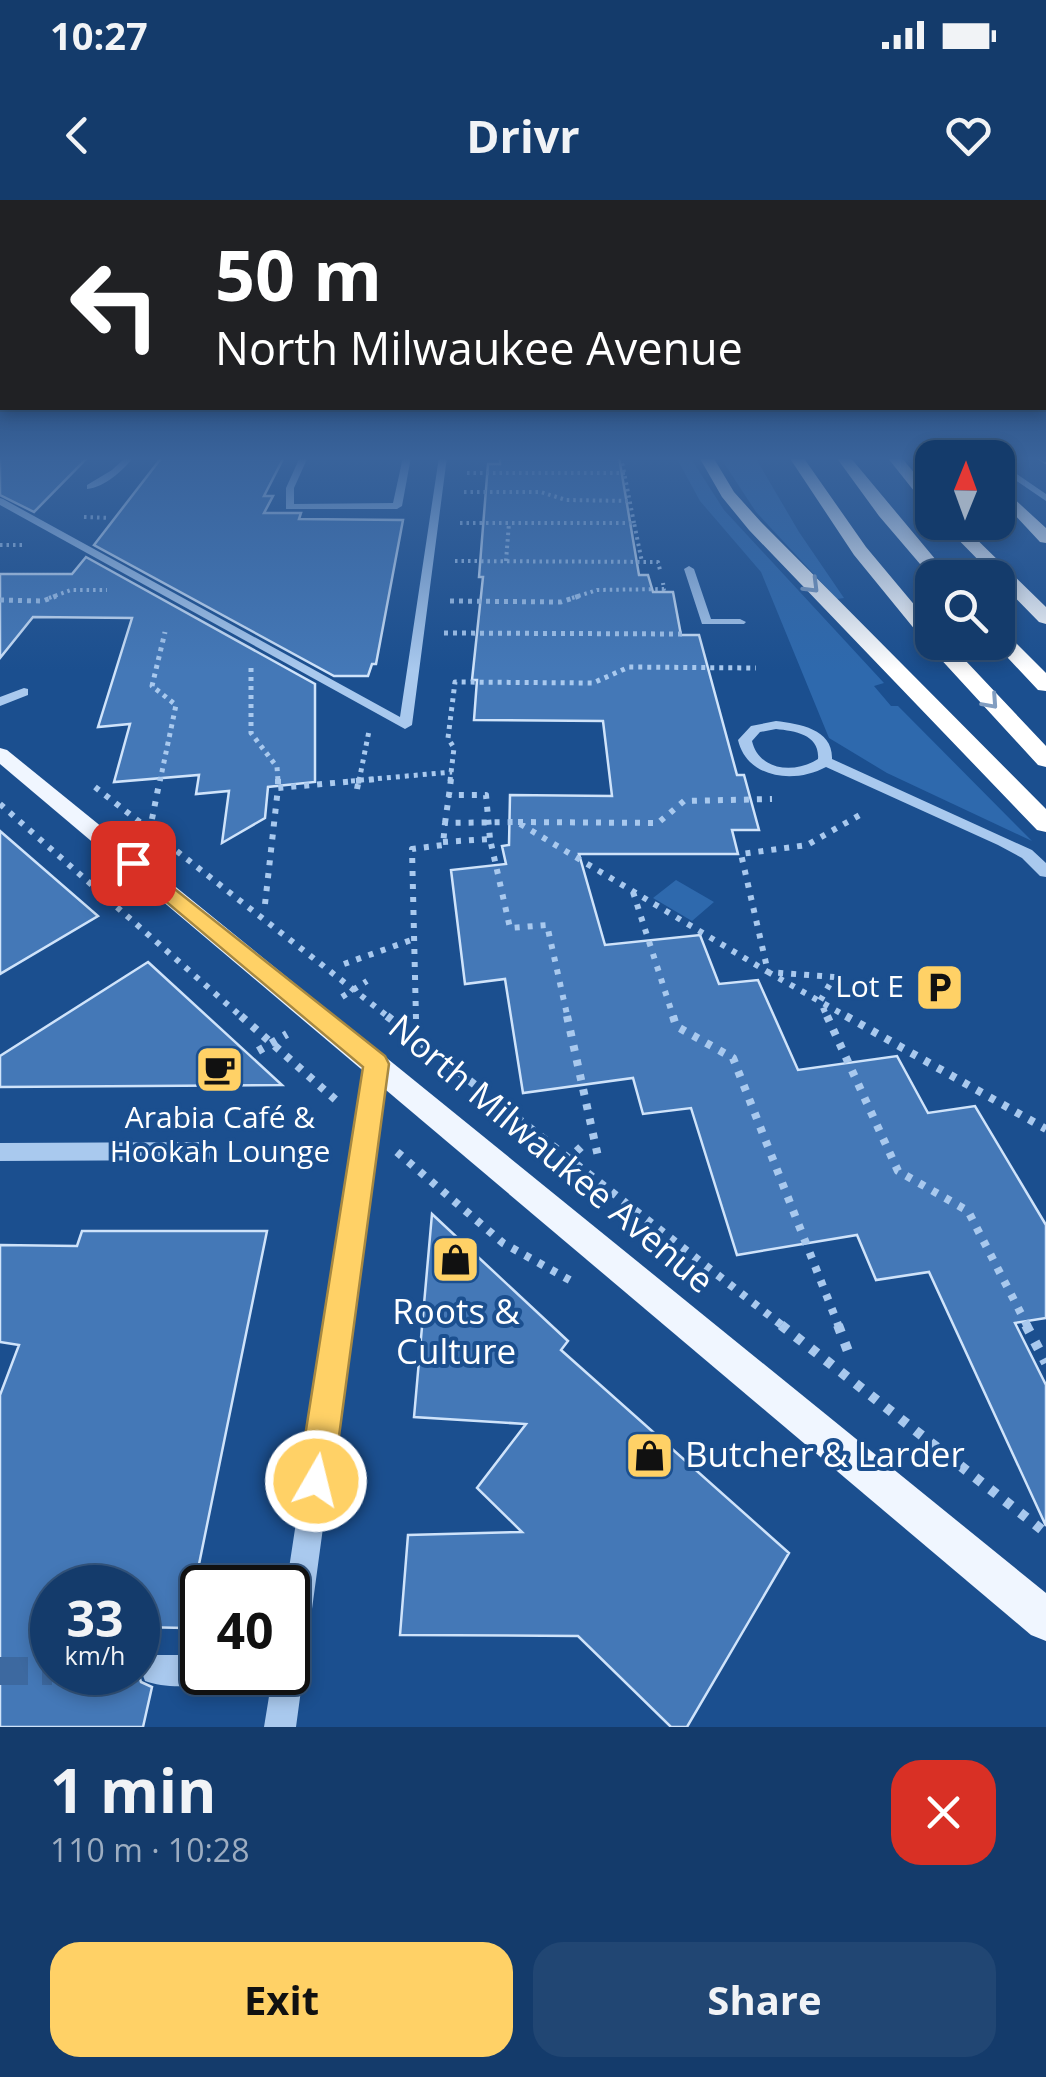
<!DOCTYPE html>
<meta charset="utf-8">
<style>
:root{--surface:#143b6b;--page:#214673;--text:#f1f3f6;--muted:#9dadc1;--line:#33557e;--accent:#ffd166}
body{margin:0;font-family:"Open Sans",sans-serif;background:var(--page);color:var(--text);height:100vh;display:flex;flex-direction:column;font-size:38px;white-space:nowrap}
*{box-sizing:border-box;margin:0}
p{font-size:32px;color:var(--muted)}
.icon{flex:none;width:55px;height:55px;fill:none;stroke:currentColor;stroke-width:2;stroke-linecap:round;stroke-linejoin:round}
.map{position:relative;height:1527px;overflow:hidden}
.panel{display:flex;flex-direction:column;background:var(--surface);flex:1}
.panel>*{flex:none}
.hud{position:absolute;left:0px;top:0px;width:1048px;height:210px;box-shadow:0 5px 15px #0003,0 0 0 2px var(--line);background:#202124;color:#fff;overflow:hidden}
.needle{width:65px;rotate:1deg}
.buttons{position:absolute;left:915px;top:240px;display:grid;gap:20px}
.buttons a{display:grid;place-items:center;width:100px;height:100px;border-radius:20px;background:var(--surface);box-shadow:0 5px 15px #0003,0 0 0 2px var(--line);font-size:50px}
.speed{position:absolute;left:30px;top:1365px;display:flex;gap:20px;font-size:50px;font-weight:700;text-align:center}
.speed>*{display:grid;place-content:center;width:130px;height:130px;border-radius:50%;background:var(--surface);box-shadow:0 5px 15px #0003,0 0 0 2px var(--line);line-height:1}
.speed small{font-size:25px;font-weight:400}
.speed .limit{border:5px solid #111;border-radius:15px;background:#fff;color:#111}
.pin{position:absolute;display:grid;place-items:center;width:85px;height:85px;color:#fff;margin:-42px;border-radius:20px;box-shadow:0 5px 15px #0006}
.me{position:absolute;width:110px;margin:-55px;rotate:8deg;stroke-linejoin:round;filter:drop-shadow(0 0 8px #0008)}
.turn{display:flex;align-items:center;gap:35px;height:210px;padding:0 50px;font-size:45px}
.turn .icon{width:130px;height:130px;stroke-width:2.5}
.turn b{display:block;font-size:70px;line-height:85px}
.round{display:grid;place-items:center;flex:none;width:105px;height:105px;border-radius:30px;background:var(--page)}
.head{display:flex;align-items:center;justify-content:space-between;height:170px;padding:0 50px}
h1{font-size:60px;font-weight:700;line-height:75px}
.button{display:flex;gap:20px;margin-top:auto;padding:20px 50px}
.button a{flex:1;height:115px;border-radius:30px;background:var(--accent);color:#111;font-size:40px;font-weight:700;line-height:115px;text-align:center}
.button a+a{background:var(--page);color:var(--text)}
.status{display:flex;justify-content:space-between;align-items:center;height:70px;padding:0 50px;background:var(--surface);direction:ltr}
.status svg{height:28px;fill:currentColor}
header{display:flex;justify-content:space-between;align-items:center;height:130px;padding:0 50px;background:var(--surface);font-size:45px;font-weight:700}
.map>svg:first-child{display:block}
.green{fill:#2e69ad}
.building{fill:#4478b7;stroke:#cfe3fa;stroke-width:2.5}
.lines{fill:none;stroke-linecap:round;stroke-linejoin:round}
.minor-tunnel{stroke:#3d69a0;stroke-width:28;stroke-dasharray:28 14;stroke-linecap:butt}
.path-far4{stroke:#a9c9ee;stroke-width:4;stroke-dasharray:2.5 4;stroke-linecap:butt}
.path-far3{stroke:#a9c9ee;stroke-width:5;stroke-dasharray:4 5;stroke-linecap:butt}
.path-far2{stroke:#a9c9ee;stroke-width:6;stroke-dasharray:5 8;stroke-linecap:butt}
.path-far1{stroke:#a9c9ee;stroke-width:8;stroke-dasharray:6 9;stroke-linecap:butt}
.path{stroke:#a9c9ee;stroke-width:10;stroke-dasharray:8 11;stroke-linecap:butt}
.minor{fill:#a9c9ee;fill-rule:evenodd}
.major{fill:#f0f6ff;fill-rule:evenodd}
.highway{fill:#fff;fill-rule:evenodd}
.rail-casing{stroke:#fff;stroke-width:6}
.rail{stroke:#1b4f8f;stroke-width:4;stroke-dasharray:12;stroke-linecap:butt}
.oneway{stroke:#829ec1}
.route{fill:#ffd166;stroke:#a68842;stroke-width:2.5}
.labels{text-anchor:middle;stroke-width:8;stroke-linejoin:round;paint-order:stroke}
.poi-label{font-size:30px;fill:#fff;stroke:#1b4f8f;text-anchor:end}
.near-street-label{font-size:35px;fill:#fff;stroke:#1b4f8f}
.near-poi-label{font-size:35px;fill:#fff;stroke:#1b4f8f}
</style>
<div class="status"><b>10:27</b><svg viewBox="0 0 49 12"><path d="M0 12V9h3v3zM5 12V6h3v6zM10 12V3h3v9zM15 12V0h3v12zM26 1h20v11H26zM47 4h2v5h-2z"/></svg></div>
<header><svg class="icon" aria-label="back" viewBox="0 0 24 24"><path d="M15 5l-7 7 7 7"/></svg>Drivr<svg class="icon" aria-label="heart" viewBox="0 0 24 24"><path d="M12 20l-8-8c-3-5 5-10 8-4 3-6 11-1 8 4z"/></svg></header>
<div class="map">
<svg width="1046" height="1527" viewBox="0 0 1046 1527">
<rect width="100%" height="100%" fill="#1b4f8f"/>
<!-- green -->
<path class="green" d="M676,257H690L724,310L884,483L874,486L891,506H898L1032,641L887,573L829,538L761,372L700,301Z
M720,257H755L799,332L844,398L837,399L756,312Z
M676,680L714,702L692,721L653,698Z"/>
<!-- building -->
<path class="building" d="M0,257H88L34,312L0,295Z
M162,257H284L264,296H273L264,313H301L299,319L403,320L376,464H372L368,476H334L94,345Z
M500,257H619L639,375H648L653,392H673L681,435H699L737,575H744L759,630H732L738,654H579L605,745L700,735L719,784L758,780L798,870L897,856L928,913L975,906L1046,1025V1118L1015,1123L1046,1185V1326L929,1072L876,1080L857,1035L737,1055L691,908L643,914L633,878L523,893L505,779L465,784L451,670L506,664L502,646L509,645L510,595L612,596L603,521L474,520L477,480H472L483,377H479L488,264H500Z
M86,357L315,484V582L268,587L265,618L222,643L229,591L196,594L199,575L114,582L130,524L98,527L132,418L33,417L0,458V374H72Z
M0,631L98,716L0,774Z
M148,762L282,885L0,887V856Z
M432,1014L568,1141L561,1150L789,1353L687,1527H671L578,1436L400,1435L408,1335L522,1332L477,1288L526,1224L414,1217Z
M82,1031H267L186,1428L138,1427V1388H52V1472H138L141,1482L152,1487L143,1527H0V1195L19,1145L0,1142V1045L77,1046Z"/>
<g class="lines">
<!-- minor-tunnel -->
<path class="minor-tunnel" d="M0,1471H52"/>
<!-- path-far4 -->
<path class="path-far4" d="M621,257L634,323
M467,273H625
M464,292H541L566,300L630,301
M84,317L110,318
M460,323H634L642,362
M0,345H24
M455,361L658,362L660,370
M506,361L509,323
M49,398L71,390H107
M572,398L597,390L664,389L663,383"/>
<!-- path-far3 -->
<path class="path-far3" d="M0,400L43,401L56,396
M450,401L561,402L579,396
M444,433L682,434
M251,468V533L277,567L278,581
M160,581L176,505L152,486L165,432
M351,581L452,572
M359,581L369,531
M450,581L454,548L448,538L455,482L593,483L629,467L756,468"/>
<!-- path-far2 -->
<path class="path-far2" d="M278,579V588
M451,579L449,595H486L490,639
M95,587L391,819
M357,589L359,579
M0,604L244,819
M152,619L160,579
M518,622L658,623L684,601L772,599
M445,623L449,595
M443,642L490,639L510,728L547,725L568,819
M633,692L674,819
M265,704L278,588L378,579
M344,764L414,739
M342,797L367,781
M416,819L412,649L443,645L445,623L517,622L768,772L834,777L820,801L828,819
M851,819L768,772L741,654L807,645L865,612"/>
<!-- path-far1 -->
<path class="path-far1" d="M241,816L338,902
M387,816L784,1127
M567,816L599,961
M673,816L676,826L733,858L839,1127
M827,816L898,971L968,1011L1028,1127
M846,816L1046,929
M258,851L287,834
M397,952L503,1043L575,1083
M555,972L581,947"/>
<!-- path -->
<path class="path" d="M781,1125L1046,1333
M838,1125L849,1154
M1026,1125L1046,1163"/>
<!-- minor -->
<path class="minor" d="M126,257H134C122,271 105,287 87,289V285L112,270Z
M300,257H308L294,288V304L393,303L403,257H411L402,306L397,309H286V288Z
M439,257H447L412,525L405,529L0,305V298L3,299L400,517Z
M998,261L1046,294V301L998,268Z
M689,366L694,369L711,419H740L746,422L744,424H702L684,369Z
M24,488L28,489V495L0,506V497Z
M776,521C800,524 833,529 832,559L1032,650L1046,663V677L1040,676L1022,658L998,645L826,567C795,584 747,579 738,540L751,526ZM776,529C796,531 820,535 818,559C795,574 759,571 752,541L760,532Z
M376,855L383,857L386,863L296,1527H264L273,1472H288L286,1388L366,863L369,857Z
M206,942L213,944L216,951L213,958L206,960L0,961V943Z
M156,1455H202V1472H216L213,1481C194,1488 164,1488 145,1481L141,1470L145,1459Z"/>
<!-- major -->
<path class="major" d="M0,548L7,550L1046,1393V1441L1031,1435L0,564Z"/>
<!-- highway -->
<path class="highway" d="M699,257H713L734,292L761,322L1046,609V632L1037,630L749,330L722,297Z
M789,257H803L866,347L932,426V442H948L1046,546V567L1038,565L925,442L854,355Z
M836,257H850L951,378H932L879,316Z
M887,257H901L932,294V308L926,306Z
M958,257H972L973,258H958Z
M998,284L1046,328V343L1040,342L998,297Z
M941,322H959L1046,407V424L1039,422Z
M998,430L1005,432L1046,473V491L1038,490L993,442H998Z"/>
<defs>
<path id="rail" d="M1040,257L1046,261"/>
</defs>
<!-- rail casing -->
<use href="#rail" class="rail-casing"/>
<!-- rail -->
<use href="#rail" class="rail"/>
</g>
<!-- one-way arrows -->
<defs><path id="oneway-chevron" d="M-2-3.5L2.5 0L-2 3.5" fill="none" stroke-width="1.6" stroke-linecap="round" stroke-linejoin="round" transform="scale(2.5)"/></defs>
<g class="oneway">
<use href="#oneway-chevron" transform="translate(812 386) rotate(45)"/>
<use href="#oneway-chevron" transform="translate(991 502) rotate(48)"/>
</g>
<!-- sky -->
<linearGradient id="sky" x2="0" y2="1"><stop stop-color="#0f2b4f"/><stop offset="0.55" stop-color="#39639b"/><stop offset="1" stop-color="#39639b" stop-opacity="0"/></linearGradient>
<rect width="1046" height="470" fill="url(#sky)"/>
<!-- route -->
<path class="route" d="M133,656L385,856L389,864L333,1281L328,1293L316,1298L303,1293L298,1281L363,867L126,668V658Z"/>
<!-- icons -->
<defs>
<symbol id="parking-square" viewBox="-11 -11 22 22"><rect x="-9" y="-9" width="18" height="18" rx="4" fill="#ffd166" stroke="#1b4f8f"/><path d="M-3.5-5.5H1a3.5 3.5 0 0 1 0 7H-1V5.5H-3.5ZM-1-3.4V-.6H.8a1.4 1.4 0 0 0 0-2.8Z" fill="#111"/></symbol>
<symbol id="cafe-square" viewBox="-11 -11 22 22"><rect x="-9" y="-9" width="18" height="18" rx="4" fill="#ffd166" stroke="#1b4f8f"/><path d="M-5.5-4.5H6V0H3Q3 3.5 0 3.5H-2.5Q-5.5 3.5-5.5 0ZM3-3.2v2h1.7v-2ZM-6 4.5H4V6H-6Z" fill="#111"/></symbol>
<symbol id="shop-square" viewBox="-11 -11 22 22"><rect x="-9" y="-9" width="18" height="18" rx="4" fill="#ffd166" stroke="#1b4f8f"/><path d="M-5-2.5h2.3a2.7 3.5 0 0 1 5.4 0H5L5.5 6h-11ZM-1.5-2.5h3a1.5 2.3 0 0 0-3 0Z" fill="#111"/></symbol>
</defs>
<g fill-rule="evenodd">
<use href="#parking-square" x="912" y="760" width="55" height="55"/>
<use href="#cafe-square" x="192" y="842" width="55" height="55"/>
<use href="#shop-square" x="428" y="1032" width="55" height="55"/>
<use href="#shop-square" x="622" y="1228" width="55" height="55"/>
</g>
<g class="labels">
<!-- poi labels -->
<g class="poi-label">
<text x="904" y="797">Lot E</text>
<text x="220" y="928" text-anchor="middle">Arabia Café &amp;<tspan x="220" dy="34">Hookah Lounge</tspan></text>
</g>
<!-- near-street labels -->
<g class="near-street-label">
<text transform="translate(551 954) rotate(40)" y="12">North Milwaukee Avenue</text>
</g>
<!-- near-poi labels -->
<g class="near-poi-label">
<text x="456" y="1124">Roots &amp;<tspan x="456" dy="40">Culture</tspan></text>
<text x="685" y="1267" text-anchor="start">Butcher &amp; Larder</text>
</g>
</g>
</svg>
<div class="buttons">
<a><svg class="needle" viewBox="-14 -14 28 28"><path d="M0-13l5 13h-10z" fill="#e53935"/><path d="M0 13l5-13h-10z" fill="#9dadc1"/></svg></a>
<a><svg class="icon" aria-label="search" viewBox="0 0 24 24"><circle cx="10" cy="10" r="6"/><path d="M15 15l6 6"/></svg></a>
</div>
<div class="speed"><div>33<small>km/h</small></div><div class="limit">40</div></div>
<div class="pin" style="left:133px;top:663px;background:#d93025"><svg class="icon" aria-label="arrive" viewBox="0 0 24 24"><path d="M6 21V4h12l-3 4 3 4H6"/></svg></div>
<svg class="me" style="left:316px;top:1281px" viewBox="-20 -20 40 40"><circle r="17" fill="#ffd166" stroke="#fff" stroke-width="3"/><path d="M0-11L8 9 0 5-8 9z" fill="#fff"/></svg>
<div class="hud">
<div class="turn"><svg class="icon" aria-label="left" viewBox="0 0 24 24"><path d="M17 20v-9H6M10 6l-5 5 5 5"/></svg><div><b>50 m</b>North Milwaukee Avenue</div></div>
</div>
</div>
<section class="panel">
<div class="head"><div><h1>1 min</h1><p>110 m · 10:28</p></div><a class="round" style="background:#d93025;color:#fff"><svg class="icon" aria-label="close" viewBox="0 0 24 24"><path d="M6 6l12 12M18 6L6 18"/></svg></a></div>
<div class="button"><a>Exit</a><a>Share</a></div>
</section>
